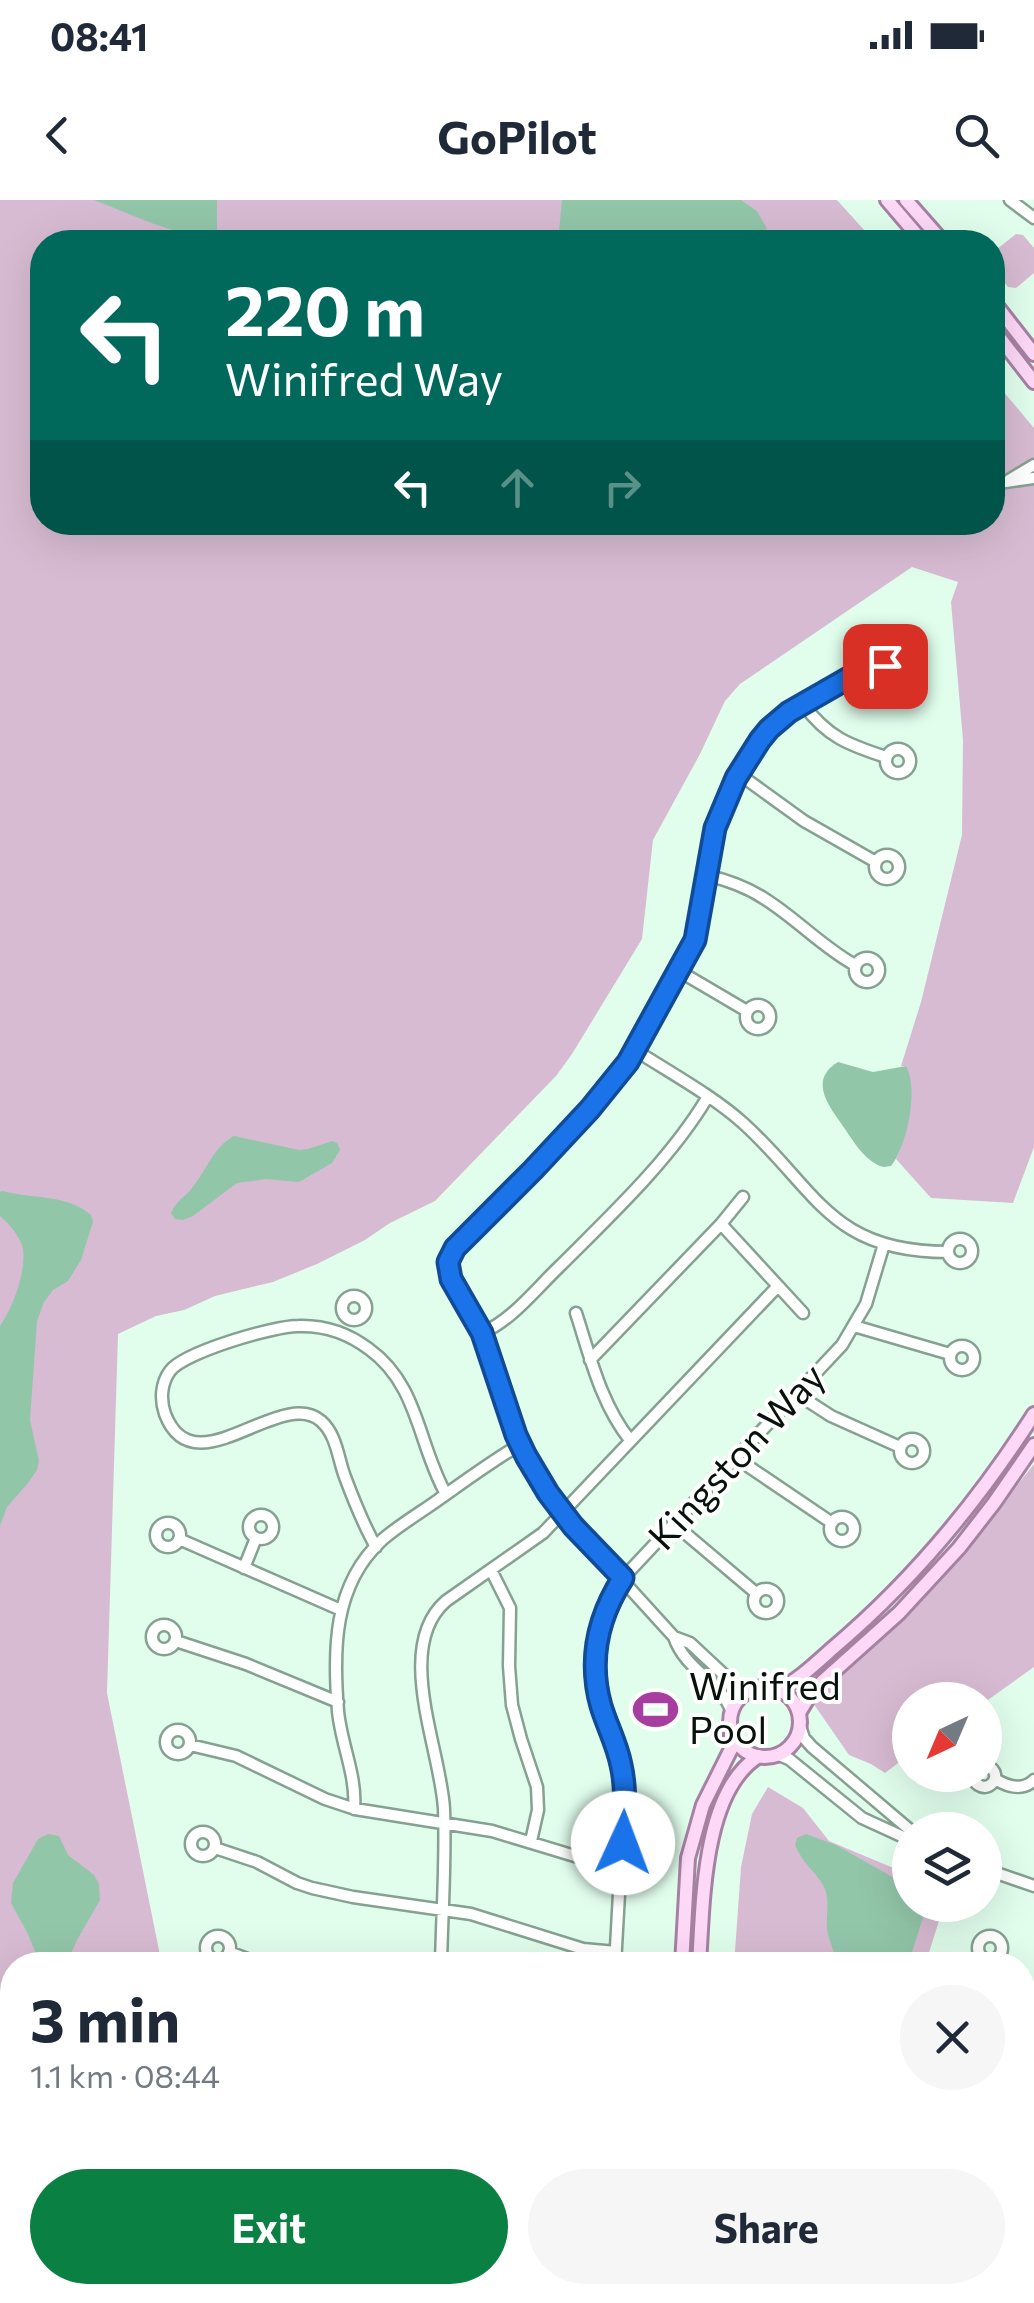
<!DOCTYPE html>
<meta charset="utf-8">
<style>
:root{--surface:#fff;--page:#f6f6f7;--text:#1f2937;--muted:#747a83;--accent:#0b8043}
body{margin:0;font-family:Commissioner,sans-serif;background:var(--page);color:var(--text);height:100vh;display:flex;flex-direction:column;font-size:38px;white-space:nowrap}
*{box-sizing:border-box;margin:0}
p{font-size:32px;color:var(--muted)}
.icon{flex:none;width:55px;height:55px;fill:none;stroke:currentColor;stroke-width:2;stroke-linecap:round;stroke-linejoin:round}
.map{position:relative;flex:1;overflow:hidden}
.sheet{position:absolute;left:0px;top:1752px;width:1035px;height:352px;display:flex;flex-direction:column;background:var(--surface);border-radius:40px 40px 0 0;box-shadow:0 10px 40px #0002}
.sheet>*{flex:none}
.top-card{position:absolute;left:30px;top:30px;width:975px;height:305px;border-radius:40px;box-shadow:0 10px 40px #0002;background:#00695c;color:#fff;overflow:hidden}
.needle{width:65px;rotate:224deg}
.controls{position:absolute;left:892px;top:1482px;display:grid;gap:20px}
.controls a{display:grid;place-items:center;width:110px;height:110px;border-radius:50%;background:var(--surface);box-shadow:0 10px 40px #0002;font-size:50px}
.pin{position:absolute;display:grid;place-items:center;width:85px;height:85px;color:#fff;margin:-42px;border-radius:20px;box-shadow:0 5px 15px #0006}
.me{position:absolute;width:110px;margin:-55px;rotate:2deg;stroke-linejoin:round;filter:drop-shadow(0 0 8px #0008)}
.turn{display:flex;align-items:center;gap:35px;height:210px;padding:0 30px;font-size:45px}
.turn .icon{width:130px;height:130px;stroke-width:2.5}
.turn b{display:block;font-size:70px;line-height:85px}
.lanes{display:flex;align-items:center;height:95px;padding:0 30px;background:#0003;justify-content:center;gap:50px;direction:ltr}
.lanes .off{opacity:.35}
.round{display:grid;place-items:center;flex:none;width:105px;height:105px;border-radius:52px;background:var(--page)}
.overview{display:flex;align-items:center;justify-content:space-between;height:170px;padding:0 30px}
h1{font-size:60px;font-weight:700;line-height:75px}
.primary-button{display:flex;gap:20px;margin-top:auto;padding:20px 30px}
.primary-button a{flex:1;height:115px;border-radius:60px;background:var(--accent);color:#fff;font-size:40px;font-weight:700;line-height:115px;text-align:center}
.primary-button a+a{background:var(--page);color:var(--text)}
.status{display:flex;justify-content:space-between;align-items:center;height:70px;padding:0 50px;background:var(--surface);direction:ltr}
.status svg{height:28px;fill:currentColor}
header{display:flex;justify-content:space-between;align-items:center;height:130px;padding:0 30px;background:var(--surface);font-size:45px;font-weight:700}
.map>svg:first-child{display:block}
.green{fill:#d7bbd2}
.water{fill:#92c6a9}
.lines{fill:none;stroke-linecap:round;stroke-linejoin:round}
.minor-casing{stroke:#86a192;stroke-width:15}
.major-casing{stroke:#a682a2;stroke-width:18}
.minor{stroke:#fff;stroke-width:10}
.major{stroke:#fdd8f7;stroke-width:12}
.route-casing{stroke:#114b97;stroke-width:25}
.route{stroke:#1a73e8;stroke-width:18}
.labels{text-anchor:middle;stroke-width:8;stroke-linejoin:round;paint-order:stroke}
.street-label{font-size:38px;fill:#08120c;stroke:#fff}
.poi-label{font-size:38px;fill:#08120c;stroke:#fff;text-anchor:start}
</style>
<div class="status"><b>08:41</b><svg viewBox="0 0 49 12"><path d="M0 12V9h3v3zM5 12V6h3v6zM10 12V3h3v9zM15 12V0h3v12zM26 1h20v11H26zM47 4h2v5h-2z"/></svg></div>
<header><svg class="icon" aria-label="back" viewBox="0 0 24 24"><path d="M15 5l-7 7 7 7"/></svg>GoPilot<svg class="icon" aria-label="search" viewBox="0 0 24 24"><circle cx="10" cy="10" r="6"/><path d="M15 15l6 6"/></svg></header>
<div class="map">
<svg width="1034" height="2103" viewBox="0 0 1034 2103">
<rect width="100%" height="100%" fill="#e1feed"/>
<!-- green -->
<path class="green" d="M0,0H837L875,42H42V322H992L993,179L1034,228V947L1013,1003L931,998L896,959C911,928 909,900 906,866H901L921,802L962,635L963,540L951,402L958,382L912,367L740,484L725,501L700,554L653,640L642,739L572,854L556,876L435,1001L390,1023L365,1040L317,1064L273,1082L215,1096L184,1110L156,1116L118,1134L107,1493L162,1765H12V2092L192,2093L193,2103H0Z
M1016,34L1023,35L1034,48V73L1016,88L1008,87L993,68L992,53Z
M1034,1264V1467L985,1502L910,1500V1554L885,1573L871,1564L849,1555L813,1503L966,1350Z
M768,1587L803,1608L829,1641L910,1675V1705H944L925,1765H734L741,1667L752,1614Z
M1023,1967L1034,1979V2103H1012L1009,2093L1022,2092Z"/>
<!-- water -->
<path class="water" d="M94,0H217V34L207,41L154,24Z
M562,0H741L757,11L767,29L715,42H558Z
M838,862L873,872L906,866C919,889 907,946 891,966C884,967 883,968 876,964C863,957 853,941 845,929C830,907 807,881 838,862Z
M234,936L299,950L308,949L332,941L337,943L340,950L332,963L299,982L266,979L237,983L193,1016L183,1020L175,1019L171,1013C175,1002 185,997 192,988C207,970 213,947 234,936Z
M2,991C32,999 67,994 91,1015L93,1022L81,1060L68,1081L53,1090L44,1102L37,1121L30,1220L39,1261L37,1270L28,1283L7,1307L0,1326V1126C13,1107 26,1073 23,1049C21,1037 9,1024 0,1016V992Z
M48,1634L59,1636L68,1655L94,1675L99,1684L100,1700L77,1740L66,1765L40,1764L28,1734L11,1703L13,1683L38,1639Z
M806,1634L836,1645L910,1687V1705H923L925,1711L908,1765H837C835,1753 831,1745 828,1734C824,1717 832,1701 823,1685C814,1670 803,1664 795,1645L797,1638Z"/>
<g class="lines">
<defs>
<path id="minor" d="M1010,0L1034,18
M1009,280L1034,265
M992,284L1034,278
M877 454a12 12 0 1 1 24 0a12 12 0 1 1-24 0Z
M803,504C827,537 849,545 886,557
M886 561a12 12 0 1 1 24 0a12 12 0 1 1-24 0Z
M739,574L804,621L876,662
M875 667a12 12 0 1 1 24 0a12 12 0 1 1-24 0Z
M706,675C727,680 747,687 765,699C797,719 822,747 855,765
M855 770a12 12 0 1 1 24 0a12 12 0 1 1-24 0Z
M679,771L747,811
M746 817a12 12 0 1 1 24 0a12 12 0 1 1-24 0Z
M635,850C669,872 713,896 743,923C817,990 830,1052 948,1052
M721,1024L803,1113
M948 1051a12 12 0 1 1 24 0a12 12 0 1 1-24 0Z
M342 1108a12 12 0 1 1 24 0a12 12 0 1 1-24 0Z
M576,1113C590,1156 601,1204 630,1240
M854,1126L950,1154
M482,1133C512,1120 535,1090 559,1067C610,1016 670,960 707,898
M950 1158a12 12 0 1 1 24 0a12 12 0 1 1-24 0Z
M590,1160L721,1024L743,997
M797,1194L831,1216L900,1247
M900 1251a12 12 0 1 1 24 0a12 12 0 1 1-24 0Z
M736,1258L832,1323
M249 1327a12 12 0 1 1 24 0a12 12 0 1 1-24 0Z
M830 1329a12 12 0 1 1 24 0a12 12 0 1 1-24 0Z
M156 1335a12 12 0 1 1 24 0a12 12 0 1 1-24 0Z
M673,1323L756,1393
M179,1339L341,1410
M376,1347C363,1324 354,1301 345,1277C338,1259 337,1235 321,1221C280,1186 194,1290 165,1214C160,1200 161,1183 170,1171C184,1152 274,1126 298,1126C325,1125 348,1133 369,1149C419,1185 418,1245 446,1294
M244,1368L256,1338
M491,1370L510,1408L509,1466L512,1505L521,1539L537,1587L538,1610L531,1641
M754 1401a12 12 0 1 1 24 0a12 12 0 1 1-24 0Z
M152 1437a12 12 0 1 1 24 0a12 12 0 1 1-24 0Z
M674,1437L690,1443L735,1485L750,1491
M176,1441L246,1464L338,1502
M732,1513C722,1481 686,1472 674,1437L573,1326L536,1275L516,1235L482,1133L451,1079L448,1062L455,1048L590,909L627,862L695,739L715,628L737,578L760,540L769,529L789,512L878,461
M800,1526L804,1538L812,1547L910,1630
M166 1542a12 12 0 1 1 24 0a12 12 0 1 1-24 0Z
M190,1545L236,1556L325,1599L355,1609L492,1631L588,1660L621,1667
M779,1555L789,1559L862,1618L910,1640
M972,1575C980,1602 1011,1576 985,1564
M995,1579C1008,1587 1023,1591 1034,1580
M354,1609C357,1576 341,1544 338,1511C333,1450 333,1385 382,1340C399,1325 420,1313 438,1300C465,1281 492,1261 521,1244
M191 1644a12 12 0 1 1 24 0a12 12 0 1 1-24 0Z
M215,1648L257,1662L297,1683L312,1688L353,1697L471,1714L583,1749L616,1752
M985,1669L1034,1686
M978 1748a12 12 0 1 1 24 0a12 12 0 1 1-24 0Z
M206 1748a12 12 0 1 1 24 0a12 12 0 1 1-24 0Z
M229,1752L263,1765
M441,1765C442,1713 446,1661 444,1609C441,1550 393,1447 446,1401L543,1333L778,1086
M615,1765L625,1587L618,1551L600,1502L595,1469L600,1426L610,1399L623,1378L842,1145L866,1104L884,1044
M1022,1878L1034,1867
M1022,1893L1034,1905
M1022,2057L1034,2044
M524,2092L569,2102
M390,2103L394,2092
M747,2103L748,2092
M842,2103L852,2092
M961,2103L977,2092"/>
<path id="major" d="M887,0L923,42
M906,0L943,42
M992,100L1034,154
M992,128L1034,182
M730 1522a35 35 0 1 1 70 0a35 35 0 1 1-70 0Z
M778,1490C799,1480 816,1463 833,1448C911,1382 979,1300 1034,1214
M799,1513L813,1490L899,1413L959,1348L994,1303L1034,1245
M682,1765L688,1658L703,1605L731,1549V1528
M699,1765C703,1705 702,1591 759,1556
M654,2103L656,2092
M672,2103L673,2092"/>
</defs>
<!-- minor casing -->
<use href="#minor" class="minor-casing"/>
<!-- major casing -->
<use href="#major" class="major-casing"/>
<!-- minor -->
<use href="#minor" class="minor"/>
<!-- major -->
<use href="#major" class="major"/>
</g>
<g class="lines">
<defs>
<path id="route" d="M623,1643C624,1617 627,1591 621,1565C617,1544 607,1526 601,1506C588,1460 598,1417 623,1378L573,1326L548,1293L526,1256L516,1235L482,1133L451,1079L448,1062L455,1048L533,970L590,909L628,862L695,740L715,628L736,578L760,540L769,529L789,512L878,461L885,466"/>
</defs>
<!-- route casing -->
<use href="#route" class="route-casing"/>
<!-- route -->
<use href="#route" class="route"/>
</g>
<!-- icons -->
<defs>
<symbol id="stadium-bare" viewBox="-9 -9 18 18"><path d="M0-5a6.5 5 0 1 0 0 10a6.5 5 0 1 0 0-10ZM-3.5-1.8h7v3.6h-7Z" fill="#a73d9e" stroke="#fff" stroke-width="2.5" paint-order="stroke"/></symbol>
</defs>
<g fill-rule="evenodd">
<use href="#stadium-bare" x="624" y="1478" width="63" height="63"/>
</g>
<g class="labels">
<!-- street labels -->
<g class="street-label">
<text transform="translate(737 1257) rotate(-47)" y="13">Kingston Way</text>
</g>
<!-- poi labels -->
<g class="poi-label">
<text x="689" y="1500">Winifred<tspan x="689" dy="44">Pool</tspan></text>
</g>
</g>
</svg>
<div class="controls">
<a><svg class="needle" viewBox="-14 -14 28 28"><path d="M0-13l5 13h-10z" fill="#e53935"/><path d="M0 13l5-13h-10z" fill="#747a83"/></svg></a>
<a><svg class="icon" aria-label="layers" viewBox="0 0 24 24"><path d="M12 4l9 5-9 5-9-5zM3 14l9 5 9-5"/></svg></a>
</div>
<div class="pin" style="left:885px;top:466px;background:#d93025"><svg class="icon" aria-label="arrive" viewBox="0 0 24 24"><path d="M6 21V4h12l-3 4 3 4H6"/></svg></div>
<svg class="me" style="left:623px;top:1643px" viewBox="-20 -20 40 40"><circle r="19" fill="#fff"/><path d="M0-13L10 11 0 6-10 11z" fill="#1a73e8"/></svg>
<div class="top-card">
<div class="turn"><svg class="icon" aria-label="left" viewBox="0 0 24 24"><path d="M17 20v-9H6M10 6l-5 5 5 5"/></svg><div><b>220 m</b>Winifred Way</div></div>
<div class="lanes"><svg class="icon" aria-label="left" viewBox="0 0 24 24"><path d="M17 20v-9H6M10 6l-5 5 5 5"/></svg><svg class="icon off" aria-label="ahead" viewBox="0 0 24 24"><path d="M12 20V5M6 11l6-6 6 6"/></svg><svg class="icon off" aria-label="right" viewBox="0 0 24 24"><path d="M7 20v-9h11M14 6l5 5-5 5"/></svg></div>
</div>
<section class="sheet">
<div class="overview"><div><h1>3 min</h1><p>1.1 km · 08:44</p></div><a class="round"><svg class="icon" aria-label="close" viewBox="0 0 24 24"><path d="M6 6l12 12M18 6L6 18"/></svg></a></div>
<div class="primary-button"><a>Exit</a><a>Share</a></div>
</section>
</div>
